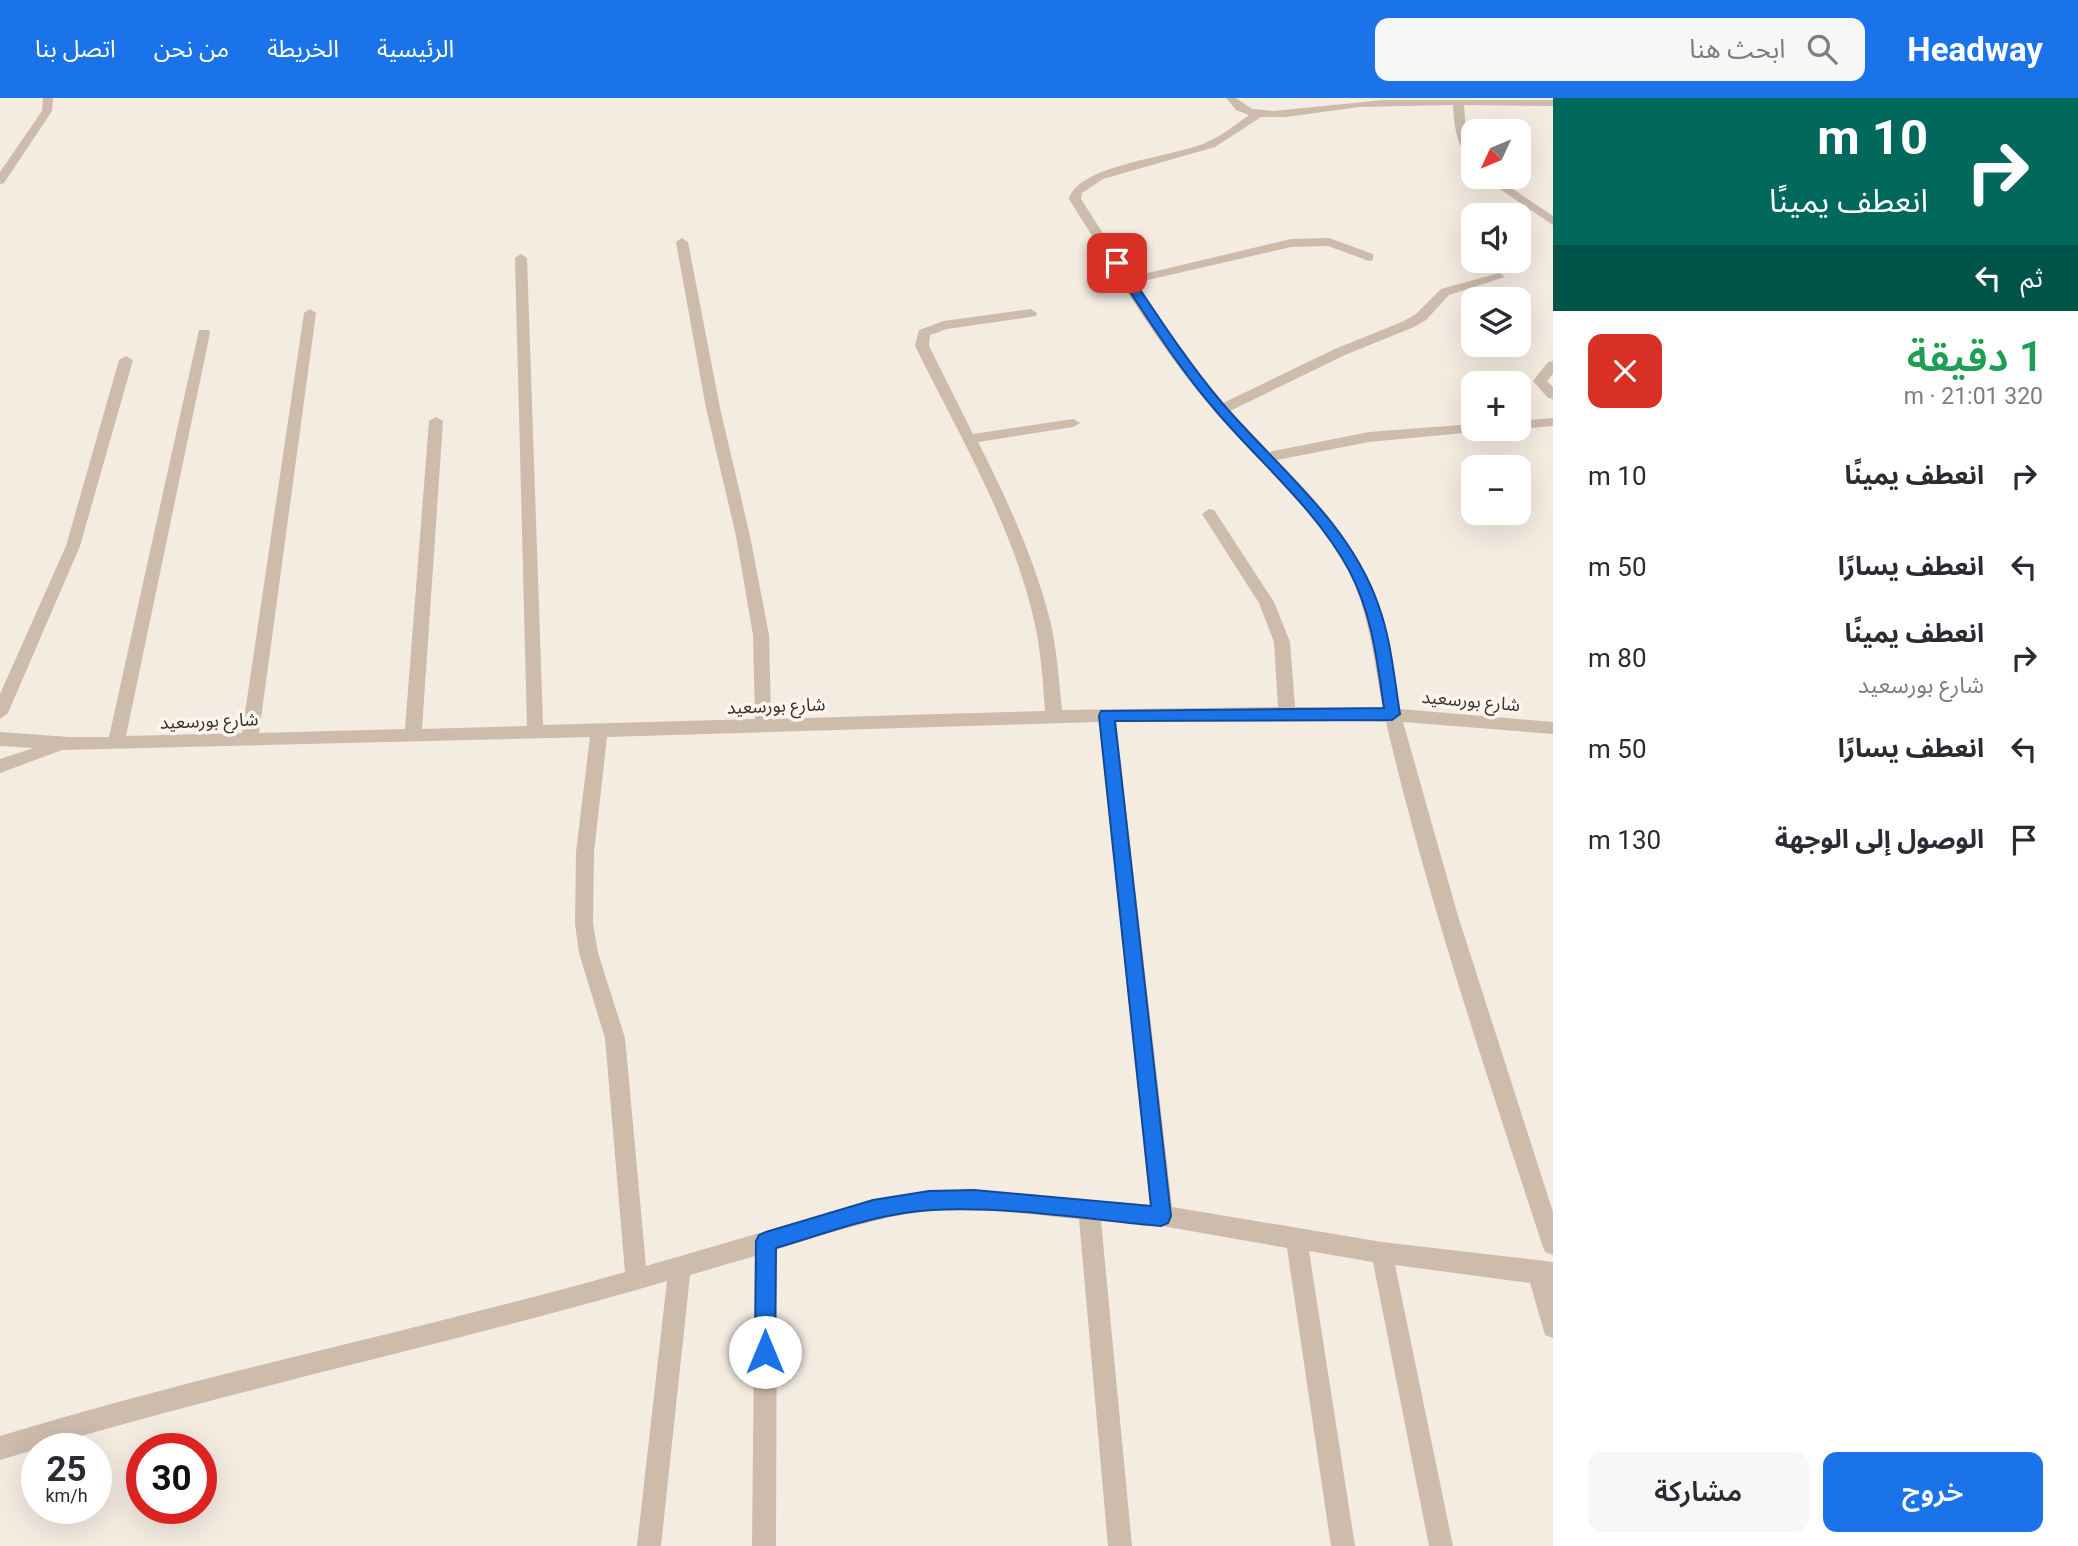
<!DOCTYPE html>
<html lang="ar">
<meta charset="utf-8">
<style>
:root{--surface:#fff;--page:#f7f7f7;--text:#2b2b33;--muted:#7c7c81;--accent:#1a73e8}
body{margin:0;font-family:Roboto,"Noto Sans Arabic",sans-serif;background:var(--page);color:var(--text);direction:rtl;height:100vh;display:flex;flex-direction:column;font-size:26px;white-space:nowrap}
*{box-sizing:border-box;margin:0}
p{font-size:23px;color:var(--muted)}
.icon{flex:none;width:38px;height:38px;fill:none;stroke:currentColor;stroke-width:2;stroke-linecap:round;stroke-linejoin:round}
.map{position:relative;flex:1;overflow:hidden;direction:ltr}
.details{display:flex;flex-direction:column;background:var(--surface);width:525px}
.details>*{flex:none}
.guide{background:#00695c;color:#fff;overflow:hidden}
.needle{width:46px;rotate:226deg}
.tools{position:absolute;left:1461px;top:21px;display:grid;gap:14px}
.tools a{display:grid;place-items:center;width:70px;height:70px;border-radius:14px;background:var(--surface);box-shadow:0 7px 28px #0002;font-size:35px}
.speed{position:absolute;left:21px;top:1335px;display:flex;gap:14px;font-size:35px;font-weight:700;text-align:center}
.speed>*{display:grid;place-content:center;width:91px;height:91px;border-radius:50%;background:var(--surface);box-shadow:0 7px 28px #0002;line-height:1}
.speed small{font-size:18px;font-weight:400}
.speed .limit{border:10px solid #d22;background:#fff;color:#111}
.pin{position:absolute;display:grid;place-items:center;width:60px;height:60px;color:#fff;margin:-30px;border-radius:14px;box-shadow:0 4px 10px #0006}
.me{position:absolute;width:77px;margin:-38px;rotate:0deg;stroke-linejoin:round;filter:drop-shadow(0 0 5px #0008)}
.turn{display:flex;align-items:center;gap:24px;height:147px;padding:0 35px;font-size:32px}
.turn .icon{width:91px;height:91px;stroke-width:2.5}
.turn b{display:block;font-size:49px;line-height:60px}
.then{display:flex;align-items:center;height:66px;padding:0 35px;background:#0003;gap:14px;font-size:26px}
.round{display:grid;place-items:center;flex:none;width:74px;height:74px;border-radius:14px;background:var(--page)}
.summary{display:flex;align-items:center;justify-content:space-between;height:119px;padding:0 35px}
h1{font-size:42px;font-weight:600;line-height:52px;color:#1e9e55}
.button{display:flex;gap:14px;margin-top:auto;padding:14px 35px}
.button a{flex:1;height:80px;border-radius:14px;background:var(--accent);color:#fff;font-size:28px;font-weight:600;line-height:80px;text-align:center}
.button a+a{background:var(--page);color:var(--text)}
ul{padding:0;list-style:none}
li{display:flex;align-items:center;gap:21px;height:91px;padding:0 35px}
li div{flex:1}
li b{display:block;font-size:26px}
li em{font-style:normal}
header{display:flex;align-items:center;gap:42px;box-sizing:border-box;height:98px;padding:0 35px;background:var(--accent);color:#fff}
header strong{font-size:33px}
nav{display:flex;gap:38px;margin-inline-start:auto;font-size:24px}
.search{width:490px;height:63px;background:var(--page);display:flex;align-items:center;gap:18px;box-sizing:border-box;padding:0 24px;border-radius:14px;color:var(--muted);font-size:26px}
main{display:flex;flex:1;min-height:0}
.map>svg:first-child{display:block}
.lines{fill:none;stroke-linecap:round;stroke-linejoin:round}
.minor{fill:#cdbbac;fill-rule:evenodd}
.route{fill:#1a73e8;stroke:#114b97;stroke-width:2}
.labels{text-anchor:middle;stroke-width:7;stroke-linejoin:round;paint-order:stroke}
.street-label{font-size:18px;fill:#3b302b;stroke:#fbf5ee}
</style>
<header>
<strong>Headway</strong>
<div class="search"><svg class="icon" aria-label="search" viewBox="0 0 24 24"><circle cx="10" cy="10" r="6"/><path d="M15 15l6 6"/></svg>ابحث هنا</div>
<nav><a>الرئيسية</a><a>الخريطة</a><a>من نحن</a><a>اتصل بنا</a></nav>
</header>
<main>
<section class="details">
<div class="guide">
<div class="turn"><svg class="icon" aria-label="right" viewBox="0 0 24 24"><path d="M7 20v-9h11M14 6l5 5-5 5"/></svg><div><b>10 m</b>انعطف يمينًا</div></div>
<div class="then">ثم<svg class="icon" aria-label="left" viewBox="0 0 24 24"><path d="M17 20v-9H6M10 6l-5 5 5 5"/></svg></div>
</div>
<div class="summary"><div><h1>1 دقيقة</h1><p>320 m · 21:01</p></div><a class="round" style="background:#d93025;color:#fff"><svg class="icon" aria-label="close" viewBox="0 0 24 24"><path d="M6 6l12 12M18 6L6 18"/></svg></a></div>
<ul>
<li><svg class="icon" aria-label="right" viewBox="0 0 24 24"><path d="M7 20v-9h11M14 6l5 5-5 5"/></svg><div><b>انعطف يمينًا</b></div><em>10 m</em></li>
<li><svg class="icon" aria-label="left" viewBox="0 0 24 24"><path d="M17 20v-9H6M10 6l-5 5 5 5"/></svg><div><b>انعطف يسارًا</b></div><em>50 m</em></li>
<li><svg class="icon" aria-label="right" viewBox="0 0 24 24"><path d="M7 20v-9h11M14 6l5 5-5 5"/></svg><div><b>انعطف يمينًا</b><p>شارع بورسعيد</p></div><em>80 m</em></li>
<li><svg class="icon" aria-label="left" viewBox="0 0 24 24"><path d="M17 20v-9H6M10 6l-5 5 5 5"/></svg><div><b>انعطف يسارًا</b></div><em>50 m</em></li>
<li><svg class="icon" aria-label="arrive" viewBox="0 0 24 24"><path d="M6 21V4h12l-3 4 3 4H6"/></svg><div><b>الوصول إلى الوجهة</b></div><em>130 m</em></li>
</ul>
<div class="button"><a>خروج</a><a>مشاركة</a></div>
</section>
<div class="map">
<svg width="1553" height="1448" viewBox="0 0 1553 1448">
<rect width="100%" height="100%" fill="#f4ebe1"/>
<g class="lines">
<!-- minor -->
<path class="minor" d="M43,0H53L52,13L4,85L0,86V74L42,13Z
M1226,0H1236L1252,11L1274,13L1383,2H1553V8L1464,7L1466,34L1474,49V63C1456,53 1454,25 1453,7L1359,9L1286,19H1261L1215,49L1103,81L1082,95L1081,101L1131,179L1291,141L1329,140L1373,156V162L1369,163L1328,148L1291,149L1135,185L1184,257L1223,305L1335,251L1404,223L1416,216L1441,191L1499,175L1505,179L1449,197L1426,222L1414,229L1345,257L1230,313L1269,354L1369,334L1474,326V331H1480L1474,334L1369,344L1277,362C1318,404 1359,449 1377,506C1389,540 1392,576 1400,611L1553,624V636L1403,624L1458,818L1553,1114V1157L1545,1154L1542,1146C1486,974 1427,800 1386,624L1240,621L1116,624L1172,1109L1382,1144L1553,1164V1240L1545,1237L1530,1185L1395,1167L1453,1448H1429L1373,1164L1309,1153L1355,1448H1331L1287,1150L1162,1128L1101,1123L1132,1448H1108L1079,1121C1030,1117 978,1108 928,1113C876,1119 827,1136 777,1151L776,1448H752L755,1158L690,1177L661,1448H637L667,1183C446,1248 220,1294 0,1362V1338C206,1275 417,1233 625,1174L605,940L579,855L575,826L576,754L590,639L62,652L0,675V661L34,650L0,648V634L69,639H109L199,232H209L210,235L126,638L242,635L304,215L310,211L316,215L259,635L405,631L429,323L436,319L443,323L422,631L527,628L515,160L521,156L527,160L543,627L755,621L753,537L736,438L706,310L676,144L682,140L688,144L720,310L750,438L769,537L771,621L1045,613C1043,583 1041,552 1034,522C1011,423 959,337 915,248L919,232L944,223L1031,211L1037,215L1036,218L947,231L930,237L929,248L973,336L1073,321L1080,325L1073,329L978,344C1007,401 1034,460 1050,522C1057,552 1059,582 1062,612L1278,609L1274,544L1259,505L1202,416L1209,411L1214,412L1274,504L1290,544L1295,609L1383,611C1374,564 1370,516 1348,472C1318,410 1260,366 1216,315C1159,250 1115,174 1069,101C1078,66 1177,59 1207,44C1222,38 1236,26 1249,17L1236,12ZM1099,624L1150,1107L974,1092L929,1093L873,1102L646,1168L625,940L598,855L593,826L594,754L607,639Z
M1482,79H1495L1553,118V127Z
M126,258L133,262L80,448L8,615L0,621V596L66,448L119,262Z
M1553,263V276L1547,283L1553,289V301L1548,300L1533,283L1548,264Z
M1553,320V328L1519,331H1516H1519V323Z"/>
</g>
<!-- route -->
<path class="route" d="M1113,163H1121C1154,212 1185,261 1223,306C1278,370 1349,424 1378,506C1391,541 1394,579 1400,616L1392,622L1115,623L1171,1118L1168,1125L1161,1128C1086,1121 1008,1108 932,1112C878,1115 827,1135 776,1150L775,1254L772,1261L765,1264L758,1261L755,1254L756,1143L759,1137L766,1134L873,1102L929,1093L974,1092L1151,1108L1099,618L1101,613L1384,610C1377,563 1372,515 1349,472C1315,410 1260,365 1216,313C1176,267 1145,216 1111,165Z"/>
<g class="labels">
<!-- street labels -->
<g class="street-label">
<text transform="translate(1471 603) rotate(5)" y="6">شارع بورسعيد</text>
<text transform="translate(776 608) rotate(-2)" y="6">شارع بورسعيد</text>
<text transform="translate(209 623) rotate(-2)" y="6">شارع بورسعيد</text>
</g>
</g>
</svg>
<div class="tools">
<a><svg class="needle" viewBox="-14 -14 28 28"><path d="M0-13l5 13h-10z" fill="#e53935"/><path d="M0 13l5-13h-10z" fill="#7c7c81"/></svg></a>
<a><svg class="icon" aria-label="sound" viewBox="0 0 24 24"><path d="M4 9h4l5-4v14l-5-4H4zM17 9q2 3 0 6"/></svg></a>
<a><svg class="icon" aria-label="layers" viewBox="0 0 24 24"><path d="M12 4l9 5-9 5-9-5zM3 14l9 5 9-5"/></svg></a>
<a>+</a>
<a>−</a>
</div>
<div class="speed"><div>25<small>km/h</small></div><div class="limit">30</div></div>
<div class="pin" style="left:1117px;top:165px;background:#d93025"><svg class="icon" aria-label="arrive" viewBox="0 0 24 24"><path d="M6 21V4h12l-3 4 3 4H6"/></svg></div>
<svg class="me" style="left:765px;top:1254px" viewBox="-20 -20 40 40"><circle r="19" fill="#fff"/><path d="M0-13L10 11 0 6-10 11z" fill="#1a73e8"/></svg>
</div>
</main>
